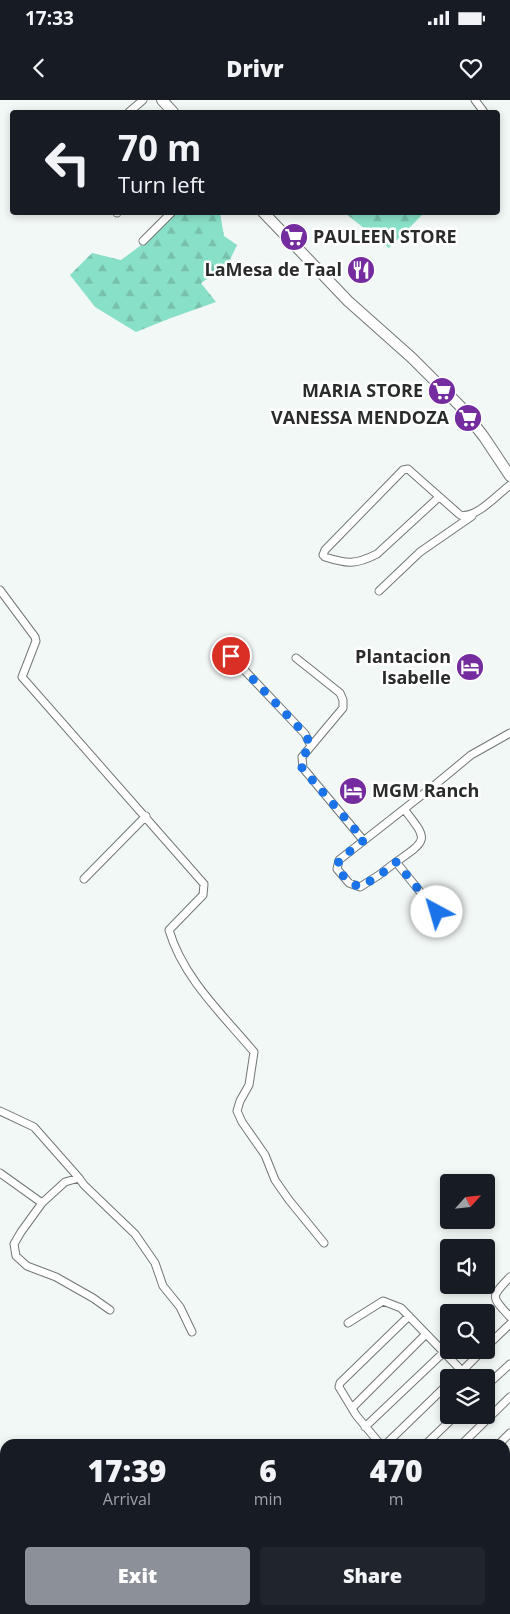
<!DOCTYPE html>
<style>
:root{--surface:#171b24;--page:#20242c;--text:#f1f3f6;--muted:#9ea1a6;--accent:#8c9099}
body{margin:0;font-family:"Open Sans",sans-serif;background:var(--page);color:var(--text);height:100vh;display:flex;flex-direction:column;font-size:19px;white-space:nowrap}
*{box-sizing:border-box;margin:0}
p{font-size:16px;color:var(--muted)}
.icon{flex:none;width:28px;height:28px;fill:none;stroke:currentColor;stroke-width:2;stroke-linecap:round;stroke-linejoin:round}
.map{position:relative;flex:1;overflow:hidden}
.panel{position:absolute;left:0px;top:1339px;width:510px;height:176px;display:flex;flex-direction:column;background:var(--surface);border-radius:15px 15px 0 0;box-shadow:0 2px 8px #0003}
.panel>*{flex:none}
.hud{position:absolute;left:10px;top:10px;width:490px;height:105px;border-radius:5px;box-shadow:0 2px 8px #0003;background:#171b24;color:var(--text);overflow:hidden}
.needle{width:32px;rotate:63deg}
.fabs{position:absolute;left:440px;top:1074px;display:grid;gap:10px}
.fabs a{display:grid;place-items:center;width:55px;height:55px;border-radius:5px;background:var(--surface);box-shadow:0 2px 8px #0003;font-size:25px}
.pin{position:absolute;display:grid;place-items:center;width:42px;height:42px;color:#fff;margin:-21px;border:2px solid #fff;border-radius:50%;box-shadow:0 1px 5px #0007}
.me{position:absolute;width:55px;margin:-28px;rotate:321deg;stroke-linejoin:round;filter:drop-shadow(0 0 4px #0008)}
.turn{display:flex;align-items:center;gap:18px;height:105px;padding:0 25px;font-size:22px}
.turn .icon{width:65px;height:65px;stroke-width:2.5}
.turn b{display:block;font-size:35px;line-height:42px}
.eta{display:flex;justify-content:space-evenly;align-items:center;height:85px;text-align:center}
.eta b{font-size:30px;font-weight:800;line-height:35px}
.primary-button{display:flex;gap:10px;margin-top:auto;padding:10px 25px}
.primary-button a{flex:1;height:58px;border-radius:5px;background:var(--accent);color:#fff;font-size:20px;font-weight:800;line-height:58px;text-align:center}
.primary-button a+a{background:var(--page);color:var(--text)}
.status{display:flex;justify-content:space-between;align-items:center;height:35px;padding:0 25px;background:var(--surface);direction:ltr}
.status svg{height:14px;fill:currentColor}
header{display:flex;justify-content:space-between;align-items:center;height:65px;padding:0 25px;background:var(--surface);font-size:22px;font-weight:800}
.map>svg:first-child{display:block}
.forest{fill:url(#forest-firs)}
.lines{fill:none;stroke-linecap:round;stroke-linejoin:round}
.street-casing{stroke:#717775;stroke-width:9}
.secondary-casing{stroke:#717775;stroke-width:12}
.street{stroke:#fff;stroke-width:7}
.secondary{stroke:#fff;stroke-width:10}
.route{stroke:#1a73e8;stroke-width:9;stroke-dasharray:0 16.2}
.labels{text-anchor:middle;stroke-width:5;stroke-linejoin:round;paint-order:stroke}
.poi-label{font-size:18px;font-weight:bold;fill:#2a2c2b;stroke:#fff;text-anchor:end}
</style>
<div class="status"><b>17:33</b><svg viewBox="0 0 49 12"><path d="M0 12V9h3v3zM5 12V6h3v6zM10 12V3h3v9zM15 12V0h3v12zM26 1h20v11H26zM47 4h2v5h-2z"/></svg></div>
<header><svg class="icon" aria-label="back" viewBox="0 0 24 24"><path d="M15 5l-7 7 7 7"/></svg>Drivr<svg class="icon" aria-label="heart" viewBox="0 0 24 24"><path d="M12 20l-8-8c-3-5 5-10 8-4 3-6 11-1 8 4z"/></svg></header>
<div class="map">
<svg width="510" height="1514" viewBox="0 0 510 1514">
<defs>
<pattern id="forest-firs" width="22" height="20" patternUnits="userSpaceOnUse" patternTransform="scale(1.25)"><rect width="22" height="20" fill="#89e0c8"/><path d="M5 1l3.5 6h-7zM16 11l3.5 6h-7z" fill="#76c0ac"/></pattern>
</defs>
<rect width="100%" height="100%" fill="#f2f8f6"/>
<!-- forest -->
<path class="forest" d="M174,113H220L224,136L237,145L227,166L201,183L216,202L171,218L136,232L95,207L70,175L92,153L121,160L144,143Z
M345,113H424L389,148Z"/>
<g class="lines">
<defs>
<path id="street" d="M475,0L484,12
M129,12L143,0
M117,113V112
M143,141L172,112
M439,397L377,454C355,465 347,464 325,457L323,455L325,450L403,370L408,369L460,415C476,419 497,395 510,385
M0,490L35,537L36,541L22,577L204,784L203,795L169,830C183,878 223,915 254,952L249,985L240,1001L237,1011L242,1022L265,1055L275,1080L289,1100L324,1143
M379,491L420,452L472,416
M231,556L305,634L311,646
M296,558L340,593L343,600V608L302,657L303,668L363,740
M396,762C429,739 428,740 404,709
M84,779L146,716
M447,825L396,762L379,775L360,787L349,783L337,769L339,760L436,684L471,655L510,633
M0,1011L34,1027L79,1078
M0,1073L42,1103L65,1082L79,1078L84,1085L135,1134L155,1163L163,1186L180,1207L192,1232
M42,1103L21,1132L14,1144L16,1156L27,1166L56,1177L93,1198L110,1210
M510,1177C490,1198 491,1196 510,1217
M348,1223L383,1201L401,1208L462,1271
M486,1247L510,1224
M455,1278L483,1250
M486,1286L510,1264
M352,1308L426,1234
M365,1327L444,1252
M380,1344L356,1315L339,1287L340,1283L409,1216
M386,1344L449,1283
M426,1344L456,1315
M462,1344L510,1297
M499,1344L510,1333
M505,1389L510,1384
M505,1430L510,1425"/>
<path id="secondary" d="M162,0L173,12
M263,112L348,201L412,258L460,306L484,337L510,376"/>
</defs>
<!-- street casing -->
<use href="#street" class="street-casing"/>
<!-- secondary casing -->
<use href="#secondary" class="secondary-casing"/>
<!-- street -->
<use href="#street" class="street"/>
<!-- secondary -->
<use href="#secondary" class="secondary"/>
</g>
<g class="lines">
<!-- route -->
<path class="route" d="M231,556L305,634L311,646L302,657V668L364,740L339,760L337,769L350,783L360,787L380,775L396,762L437,812"/>
</g>
<!-- icons -->
<defs>
<symbol id="supermarket-disc" viewBox="-11 -11 22 22"><circle r="9.5" fill="#742c9f" stroke="#fff"/><path d="M-6-5.5h2.5l.6 2H6L4.5 2H-2.5L-4.4-4H-6ZM-1.5 3.2a1.3 1.3 0 1 0 .1 0ZM3 3.2a1.3 1.3 0 1 0 .1 0Z" fill="#fff"/></symbol>
<symbol id="restaurant-disc" viewBox="-11 -11 22 22"><circle r="9.5" fill="#742c9f" stroke="#fff"/><path d="M-5-6h1v4h1v-4h1v4h1v-4h1v5L-1.5 .5V6h-2V.5L-5-1ZM5-6V6H3V1.5H1.5Q1.5-4 5-6Z" fill="#fff"/></symbol>
<symbol id="hotel-disc" viewBox="-11 -11 22 22"><circle r="9.5" fill="#742c9f" stroke="#fff"/><path d="M-6-4.5h1.5V1H6V5H4.5V3h-9V5H-6ZM-4 0a1.8 1.8 0 1 1 3.6 0ZM.5 0V-2.5h3Q6-2.5 6 0Z" fill="#fff"/></symbol>
</defs>
<g fill-rule="evenodd">
<use href="#supermarket-disc" x="278" y="121" width="32" height="32"/>
<use href="#restaurant-disc" x="345" y="154" width="32" height="32"/>
<use href="#supermarket-disc" x="426" y="275" width="32" height="32"/>
<use href="#supermarket-disc" x="452" y="302" width="32" height="32"/>
<use href="#hotel-disc" x="454" y="551" width="32" height="32"/>
<use href="#hotel-disc" x="337" y="675" width="32" height="32"/>
</g>
<g class="labels">
<!-- poi labels -->
<g class="poi-label">
<text x="313" y="143" text-anchor="start">PAULEEN STORE</text>
<text x="342" y="176">LaMesa de Taal</text>
<text x="423" y="297">MARIA STORE</text>
<text x="449" y="324">VANESSA MENDOZA</text>
<text x="451" y="563">Plantacion<tspan x="451" dy="21">Isabelle</tspan></text>
<text x="372" y="697" text-anchor="start">MGM Ranch</text>
</g>
</g>
</svg>
<div class="fabs">
<a><svg class="needle" viewBox="-14 -14 28 28"><path d="M0-13l5 13h-10z" fill="#e53935"/><path d="M0 13l5-13h-10z" fill="#9ea1a6"/></svg></a>
<a><svg class="icon" aria-label="sound" viewBox="0 0 24 24"><path d="M4 9h4l5-4v14l-5-4H4zM17 9q2 3 0 6"/></svg></a>
<a><svg class="icon" aria-label="search" viewBox="0 0 24 24"><circle cx="10" cy="10" r="6"/><path d="M15 15l6 6"/></svg></a>
<a><svg class="icon" aria-label="layers" viewBox="0 0 24 24"><path d="M12 4l9 5-9 5-9-5zM3 14l9 5 9-5"/></svg></a>
</div>
<div class="pin" style="left:231px;top:556px;background:#d93025"><svg class="icon" aria-label="arrive" viewBox="0 0 24 24"><path d="M6 21V4h12l-3 4 3 4H6"/></svg></div>
<svg class="me" style="left:437px;top:812px" viewBox="-20 -20 40 40"><circle r="19" fill="#fff"/><path d="M0-13L10 11 0 6-10 11z" fill="#1a73e8"/></svg>
<div class="hud">
<div class="turn"><svg class="icon" aria-label="left" viewBox="0 0 24 24"><path d="M17 20v-9H6M10 6l-5 5 5 5"/></svg><div><b>70 m</b>Turn left</div></div>
</div>
<section class="panel">
<div class="eta">
<div><b>17:39</b><p>Arrival</p></div>
<div><b>6</b><p>min</p></div>
<div><b>470</b><p>m</p></div>
</div>
<div class="primary-button"><a>Exit</a><a>Share</a></div>
</section>
</div>
